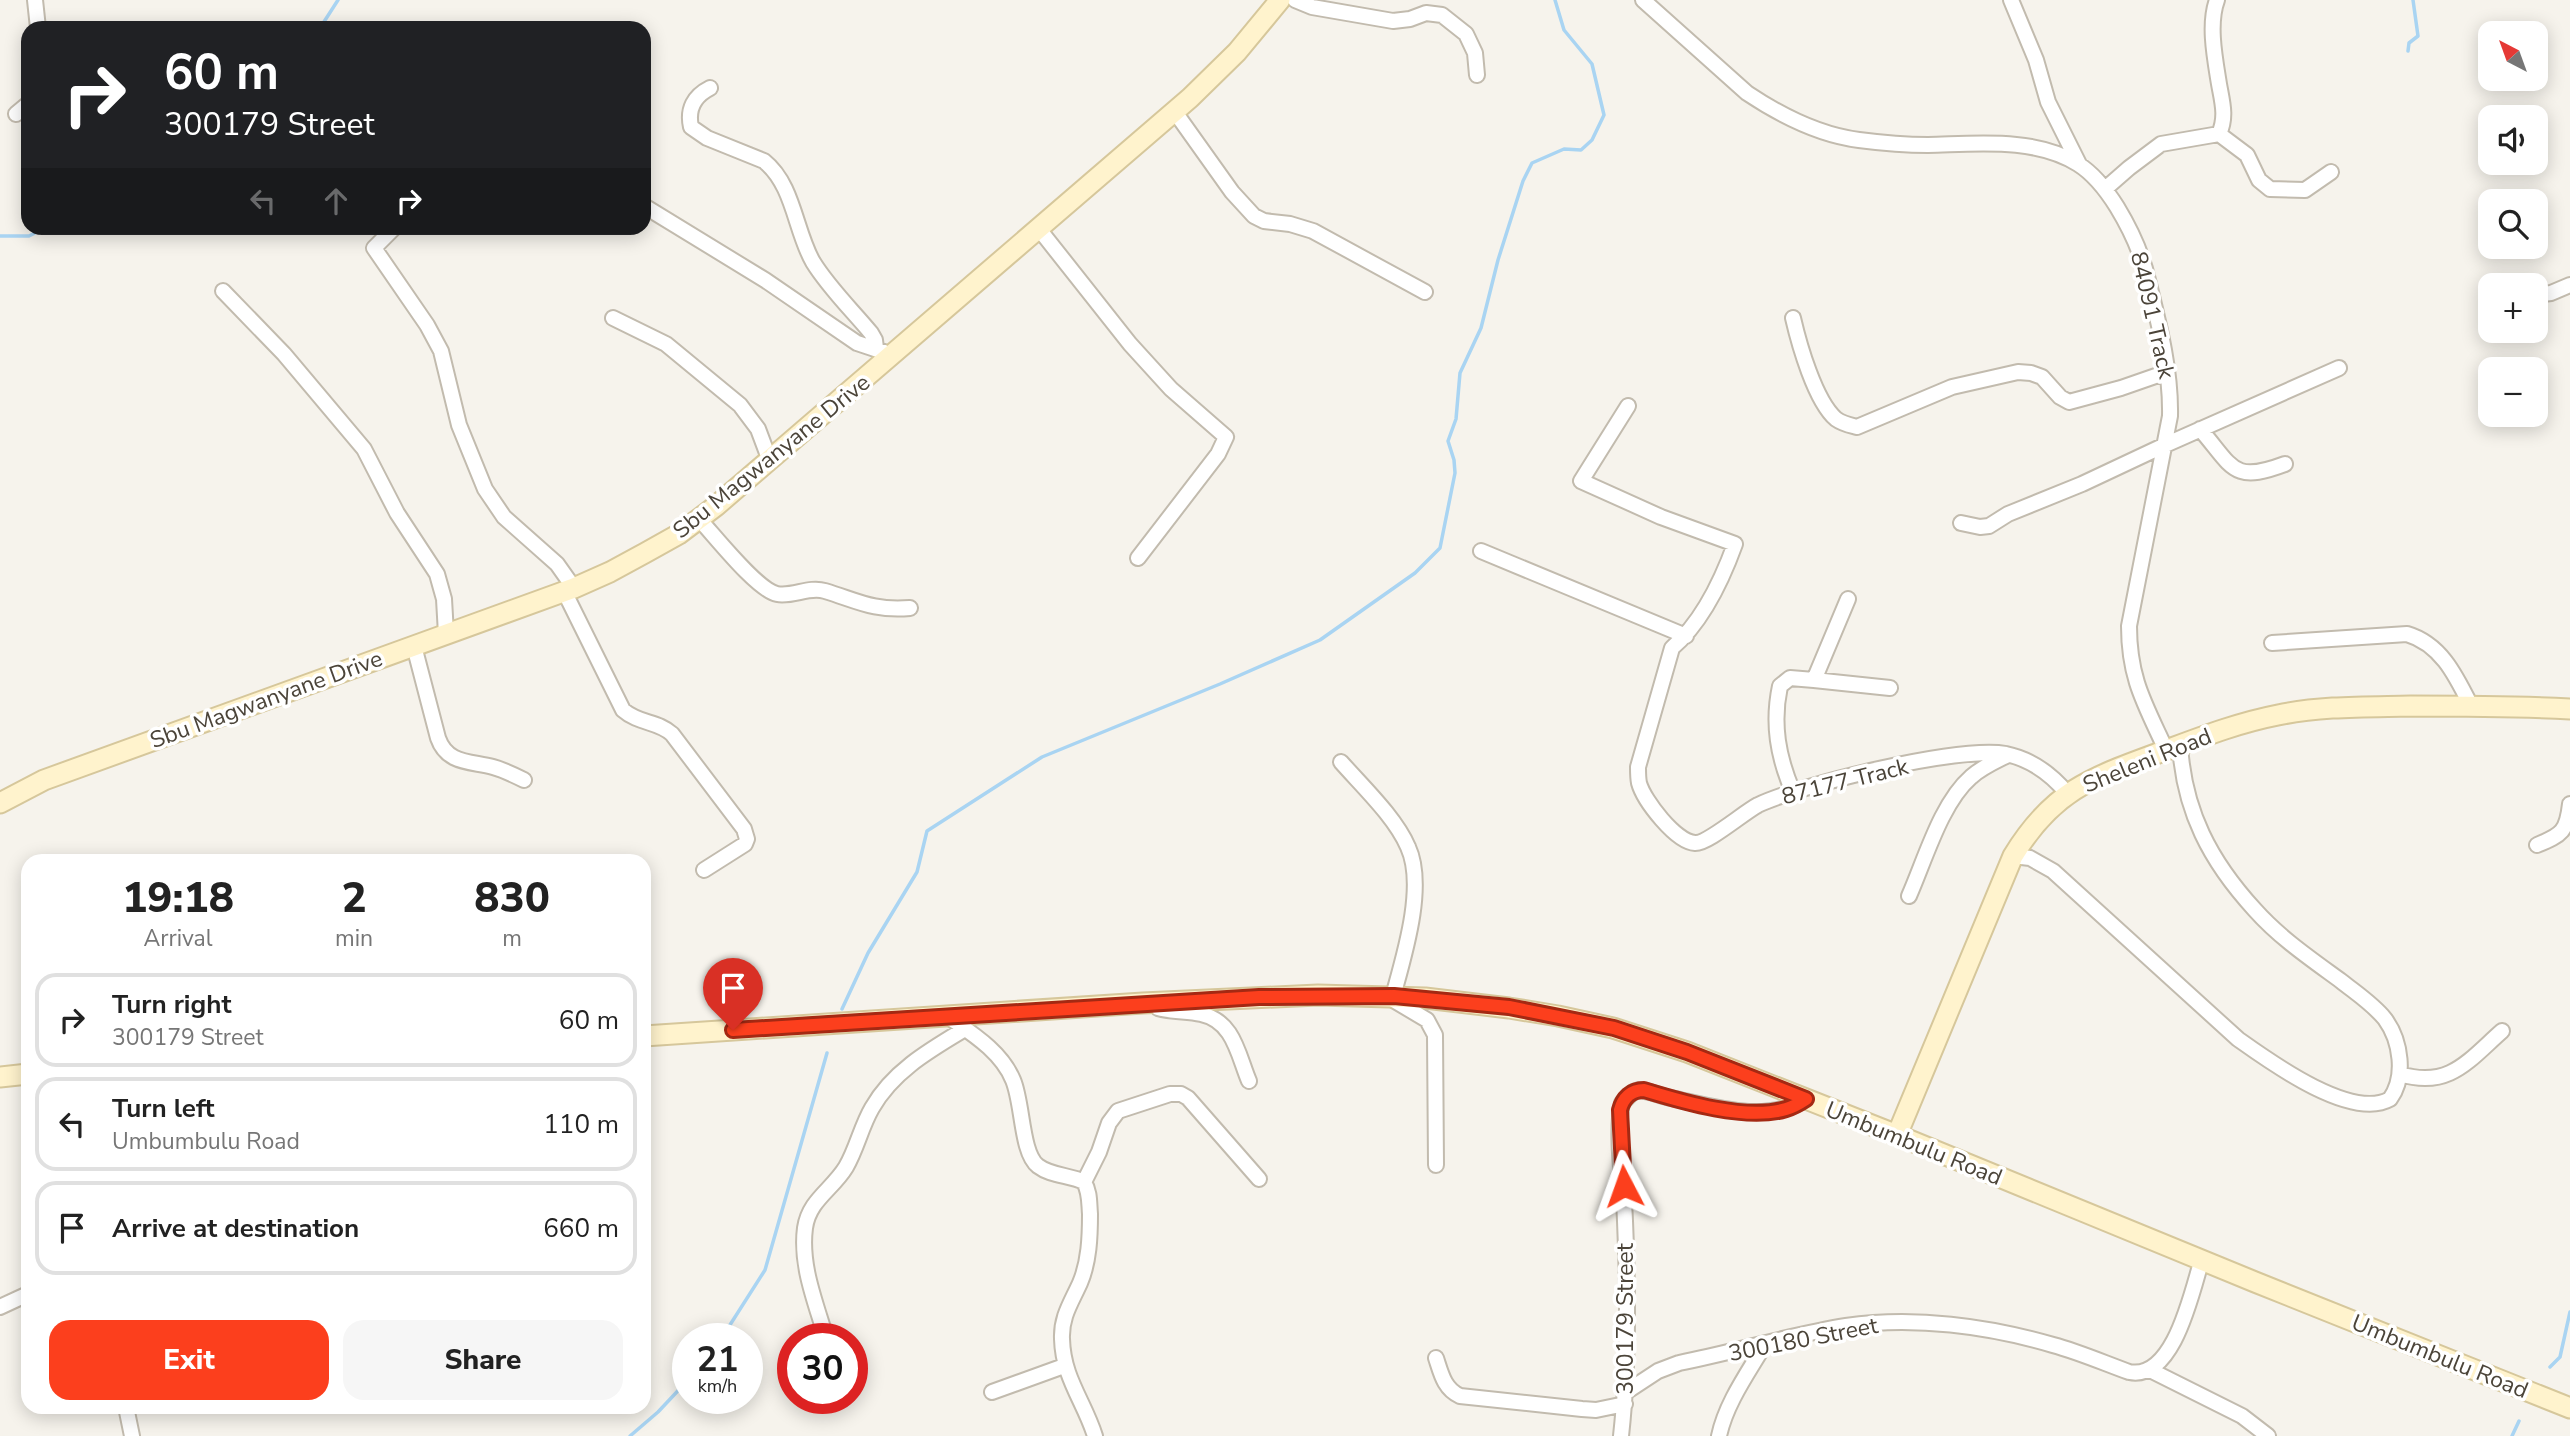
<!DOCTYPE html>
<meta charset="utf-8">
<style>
:root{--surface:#fff;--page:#f6f6f6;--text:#222;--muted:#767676;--line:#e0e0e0;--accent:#fc3f1d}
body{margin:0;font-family:"Nunito Sans",sans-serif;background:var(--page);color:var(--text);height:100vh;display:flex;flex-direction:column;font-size:26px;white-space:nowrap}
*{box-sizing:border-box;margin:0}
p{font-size:23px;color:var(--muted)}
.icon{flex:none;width:38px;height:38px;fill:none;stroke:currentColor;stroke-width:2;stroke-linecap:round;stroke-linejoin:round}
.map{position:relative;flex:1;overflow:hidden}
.details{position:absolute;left:21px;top:854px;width:630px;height:560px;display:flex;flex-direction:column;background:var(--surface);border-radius:21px;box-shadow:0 4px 18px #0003}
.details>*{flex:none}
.hud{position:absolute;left:21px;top:21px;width:630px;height:214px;border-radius:21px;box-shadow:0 4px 18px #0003;background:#202124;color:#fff;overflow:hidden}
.needle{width:46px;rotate:319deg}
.buttons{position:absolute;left:2478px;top:21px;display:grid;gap:14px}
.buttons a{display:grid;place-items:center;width:70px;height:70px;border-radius:14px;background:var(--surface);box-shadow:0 4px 18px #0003;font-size:35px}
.speed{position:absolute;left:672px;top:1323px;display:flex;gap:14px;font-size:35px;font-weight:700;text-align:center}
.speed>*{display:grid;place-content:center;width:91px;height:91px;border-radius:50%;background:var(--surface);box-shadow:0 4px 18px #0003;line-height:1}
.speed small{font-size:18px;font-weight:400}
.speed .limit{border:10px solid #d22;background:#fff;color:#111}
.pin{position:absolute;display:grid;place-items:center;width:60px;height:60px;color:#fff;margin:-72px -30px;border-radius:50% 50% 50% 0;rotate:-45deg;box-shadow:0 0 7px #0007}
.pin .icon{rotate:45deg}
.me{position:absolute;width:77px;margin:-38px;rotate:356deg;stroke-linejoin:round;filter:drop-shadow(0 0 5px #0008)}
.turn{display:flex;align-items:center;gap:24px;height:147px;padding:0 28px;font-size:32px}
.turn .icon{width:91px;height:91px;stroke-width:2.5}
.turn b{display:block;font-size:49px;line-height:60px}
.lanes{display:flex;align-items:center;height:66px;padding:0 28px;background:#0003;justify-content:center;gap:35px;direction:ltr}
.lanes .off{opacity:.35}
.eta{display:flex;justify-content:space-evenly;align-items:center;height:119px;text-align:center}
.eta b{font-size:42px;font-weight:800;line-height:49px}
.primary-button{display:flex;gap:14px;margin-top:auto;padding:14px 28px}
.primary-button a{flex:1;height:80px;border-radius:21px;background:var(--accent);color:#fff;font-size:28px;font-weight:800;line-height:80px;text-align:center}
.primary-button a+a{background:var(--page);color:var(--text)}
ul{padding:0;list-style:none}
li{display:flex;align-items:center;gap:21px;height:94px;margin:0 14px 10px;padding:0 14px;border:4px solid var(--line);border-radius:21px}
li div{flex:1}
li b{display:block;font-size:26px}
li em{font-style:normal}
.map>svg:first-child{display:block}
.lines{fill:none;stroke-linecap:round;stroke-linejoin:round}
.stream{stroke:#a9d4f2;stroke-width:3.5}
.street-casing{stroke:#c2bbae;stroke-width:18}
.secondary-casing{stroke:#d6c79b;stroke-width:23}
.street{stroke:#fff;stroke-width:14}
.secondary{stroke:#fff3cd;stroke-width:19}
.route-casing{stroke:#a42913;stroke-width:18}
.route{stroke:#fc3f1d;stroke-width:12}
.labels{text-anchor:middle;stroke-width:7;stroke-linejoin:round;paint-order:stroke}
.street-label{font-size:23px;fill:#4b4439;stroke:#fff}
</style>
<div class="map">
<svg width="2570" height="1436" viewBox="0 0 2570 1436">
<rect width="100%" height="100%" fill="#f6f3ec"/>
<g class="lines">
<!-- stream -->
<path class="stream" d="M320,28L338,0
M2408,51L2409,43L2418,36L2413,0
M0,236H29L45,228
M842,1009L868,953L917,872L927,831L1042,757L1220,684L1320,640L1415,573L1440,548L1455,473L1454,460L1448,441L1456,419L1460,373L1481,328L1498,260L1523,181L1532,163L1564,149L1581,150L1592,140L1604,115L1592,64L1564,30L1555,0
M721,1339L765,1270L827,1053
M2550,1367L2560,1357L2570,1312
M630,1436L658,1412L688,1380
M2512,1436L2519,1421"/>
<defs>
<path id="street" d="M35,0L38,28
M1295,0L1312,7L1393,21L1410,19L1426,13L1442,15L1466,34L1475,53L1477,75
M1643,0L1747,93C1780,115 1819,135 1859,140C1882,143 1905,145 1928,145C1976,144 2035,137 2078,164C2094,174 2107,191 2117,207C2131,230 2142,254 2148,280C2159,324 2171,370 2170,416L2129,626C2129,679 2145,704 2166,750
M2011,0L2036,60L2048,102L2079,164
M710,88C694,96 687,109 691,127L707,138L764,161C794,185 795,231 813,262C829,288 852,310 871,333L875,340L876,348
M1175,112L1232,192L1254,216L1264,221L1290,224L1313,231L1425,292
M16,114L28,104
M2219,134L2247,155L2259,180L2270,189L2305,190L2331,172
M2105,189L2129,168L2161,144L2219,134C2227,117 2222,101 2219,84C2215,59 2208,24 2217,0
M644,206L765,280L857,343L884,352
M394,228L374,248L427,325L441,351L459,425L485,489L504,517L557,564L574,588
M1039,229L1130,344L1171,389L1226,437L1218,454L1138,558
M223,291L284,354L364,449L397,513L437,574L444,599L446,634
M2536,295L2551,293L2570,285
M613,318L666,344L740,405L758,429L770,461
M1793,318C1799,344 1815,401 1836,419C1843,424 1849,425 1857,427L1952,387L2018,372L2031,373L2042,377L2060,397L2069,402L2121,388L2167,372
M1628,406L1581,481L1661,517L1735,544C1722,580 1701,623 1672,648L1638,767C1638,772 1638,778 1639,783C1644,801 1676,842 1695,843C1707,844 1743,813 1758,805C1802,784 1959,746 2006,754C2030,759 2051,774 2067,793
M2200,429C2233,467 2232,484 2285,464
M699,519C715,536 757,590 777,594C793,597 809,586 825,591C858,601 873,611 910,608
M1961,523L1980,527L1989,526L2008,514L2082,484L2165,445L2339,368
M1481,551L1686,636
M564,591L623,710C639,724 658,721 672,734L744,829L747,839L745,844L704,870
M2272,643L2407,634C2441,644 2456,676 2471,706
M414,646L438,738C447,764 470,761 493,767C504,770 514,775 524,780
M1814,680L1890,688
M1341,762C1363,787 1395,817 1408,847C1426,886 1404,956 1393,996
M1793,792C1778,757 1772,724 1780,686L1790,678L1814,680L1848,599
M2537,845C2562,835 2567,831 2570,804
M2013,856L2030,858L2053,871L2238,1039C2269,1061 2351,1121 2390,1099C2406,1077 2401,1041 2385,1019C2373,1004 2356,993 2341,981C2311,959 2280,938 2255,910C2210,861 2184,811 2180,745
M1909,896C1925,860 1941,803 1971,777C1982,767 1996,761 2008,755
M1390,998L1427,1020L1435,1035L1436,1165
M1158,1008C1172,1012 1187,1011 1201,1014C1234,1021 1238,1055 1249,1081
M947,1016C971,1033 1001,1051 1013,1080C1023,1103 1021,1153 1038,1166C1051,1176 1070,1175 1084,1182C1090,1192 1089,1203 1090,1214C1090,1237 1089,1262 1080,1283C1071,1303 1061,1317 1062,1339C1063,1378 1084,1401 1095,1436
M2400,1074C2449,1089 2468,1061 2502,1031
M1084,1182L1099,1152L1109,1123L1118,1111L1170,1094H1181L1188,1098L1259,1179
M0,1307L28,1294
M826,1338C816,1303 800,1266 805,1228C809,1200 832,1190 846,1167C857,1148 861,1127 872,1108C893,1071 930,1050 965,1029
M1436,1358C1441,1373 1444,1389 1460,1396L1582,1409L1596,1410L1625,1404
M2150,1370L2242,1416L2268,1436
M992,1392L1064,1366
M1626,1392L1658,1371L1679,1363C1735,1352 1790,1335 1846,1326C1914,1316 1988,1326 2053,1345C2079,1352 2104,1363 2129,1372C2174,1381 2192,1291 2202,1259
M126,1407L132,1436
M1621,1436C1629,1365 1628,1292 1625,1221C1624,1187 1615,1136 1622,1103L1633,1092L1639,1090C1650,1091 1660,1096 1671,1098C1714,1107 1766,1124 1806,1099
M1719,1436C1726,1403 1748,1373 1765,1344"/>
<path id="secondary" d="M0,803L44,780L574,588L610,572L645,553L679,534L716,506L1190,98L1237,52L1280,0
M644,1036L1143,1003L1318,995L1425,998L1509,1008L1558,1016L1613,1028L1687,1052L1897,1135L2255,1282L2570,1408
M0,1077L28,1074
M1897,1135L2013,856C2053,790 2093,777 2161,752C2199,738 2237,723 2278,715C2321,706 2366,707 2410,706C2464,706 2517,706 2570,709"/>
</defs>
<!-- street casing -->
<use href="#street" class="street-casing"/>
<!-- secondary casing -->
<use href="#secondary" class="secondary-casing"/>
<!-- street -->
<use href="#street" class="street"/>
<!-- secondary -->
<use href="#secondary" class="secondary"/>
</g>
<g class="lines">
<defs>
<path id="route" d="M733,1030L1259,997L1394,996L1509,1007L1614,1028L1687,1052L1806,1099C1800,1103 1793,1107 1786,1109C1747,1121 1683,1102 1644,1090C1631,1090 1623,1098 1620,1110L1624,1186"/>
</defs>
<!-- route casing -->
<use href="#route" class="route-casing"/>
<!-- route -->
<use href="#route" class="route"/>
</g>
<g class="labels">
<!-- street labels -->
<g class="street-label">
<text transform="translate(2153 315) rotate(77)" y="8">84091 Track</text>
<text transform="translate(771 456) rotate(-39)" y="8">Sbu Magwanyane Drive</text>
<text transform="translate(266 699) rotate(-20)" y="8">Sbu Magwanyane Drive</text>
<text transform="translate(2147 760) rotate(-22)" y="8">Sheleni Road</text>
<text transform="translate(1845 781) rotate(-14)" y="8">87177 Track</text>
<text transform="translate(1914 1143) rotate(22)" y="8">Umbumbulu Road</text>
<text transform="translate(1625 1319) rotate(-90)" y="8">300179 Street</text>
<text transform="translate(1803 1339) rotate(-11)" y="8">300180 Street</text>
<text transform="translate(2440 1356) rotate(22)" y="8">Umbumbulu Road</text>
</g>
</g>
</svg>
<div class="buttons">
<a><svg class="needle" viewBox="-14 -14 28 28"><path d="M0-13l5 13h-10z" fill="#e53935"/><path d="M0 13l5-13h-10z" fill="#767676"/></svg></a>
<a><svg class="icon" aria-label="sound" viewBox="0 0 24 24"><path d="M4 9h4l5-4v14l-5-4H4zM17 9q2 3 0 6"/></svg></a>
<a><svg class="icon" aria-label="search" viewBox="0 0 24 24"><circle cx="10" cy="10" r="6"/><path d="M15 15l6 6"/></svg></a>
<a>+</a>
<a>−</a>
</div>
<div class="speed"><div>21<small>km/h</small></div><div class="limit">30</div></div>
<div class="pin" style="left:733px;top:1030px;background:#d93025"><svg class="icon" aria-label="arrive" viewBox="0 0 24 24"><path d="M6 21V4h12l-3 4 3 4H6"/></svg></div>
<svg class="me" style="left:1624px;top:1186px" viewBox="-20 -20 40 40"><path d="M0-17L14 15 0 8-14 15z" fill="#fc3f1d" stroke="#fff" stroke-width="4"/></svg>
<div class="hud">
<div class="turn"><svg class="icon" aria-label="right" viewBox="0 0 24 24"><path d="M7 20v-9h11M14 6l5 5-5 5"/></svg><div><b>60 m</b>300179 Street</div></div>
<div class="lanes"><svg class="icon off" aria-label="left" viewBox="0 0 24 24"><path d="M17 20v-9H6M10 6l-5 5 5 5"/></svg><svg class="icon off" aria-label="ahead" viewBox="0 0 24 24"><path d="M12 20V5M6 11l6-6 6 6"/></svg><svg class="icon" aria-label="right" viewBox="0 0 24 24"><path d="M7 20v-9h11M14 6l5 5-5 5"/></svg></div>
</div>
<section class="details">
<div class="eta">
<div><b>19:18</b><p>Arrival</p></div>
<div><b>2</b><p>min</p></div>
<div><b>830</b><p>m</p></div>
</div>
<ul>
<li><svg class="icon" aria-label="right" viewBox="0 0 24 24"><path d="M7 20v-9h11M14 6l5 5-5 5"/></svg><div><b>Turn right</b><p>300179 Street</p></div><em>60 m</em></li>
<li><svg class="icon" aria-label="left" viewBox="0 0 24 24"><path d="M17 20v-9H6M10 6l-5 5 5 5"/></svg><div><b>Turn left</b><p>Umbumbulu Road</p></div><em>110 m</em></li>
<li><svg class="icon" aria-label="arrive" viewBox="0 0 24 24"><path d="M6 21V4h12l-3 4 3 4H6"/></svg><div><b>Arrive at destination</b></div><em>660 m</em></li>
</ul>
<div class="primary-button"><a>Exit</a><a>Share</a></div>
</section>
</div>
